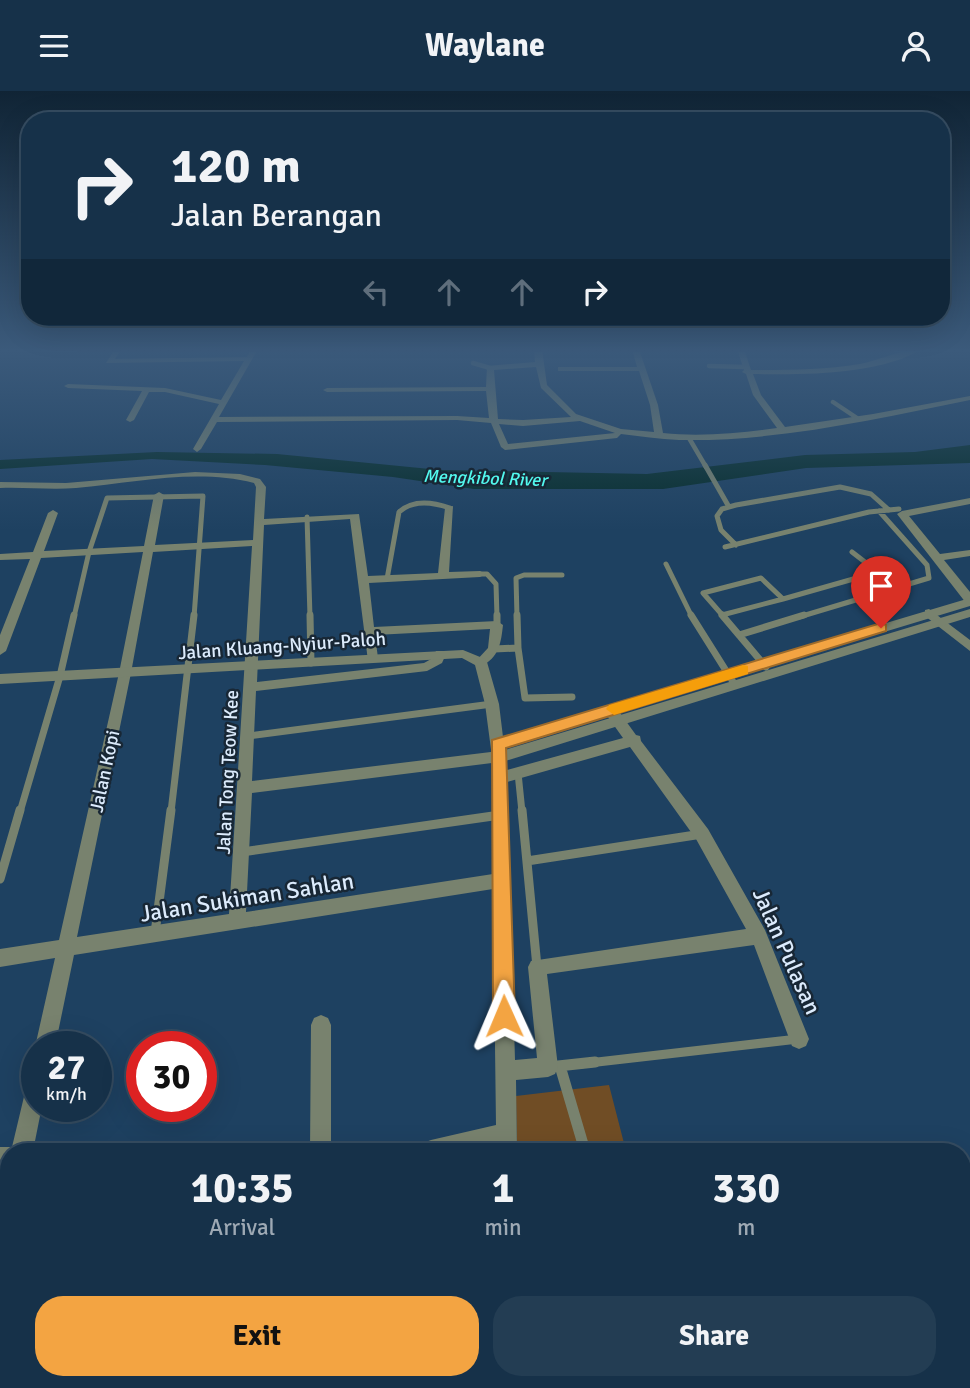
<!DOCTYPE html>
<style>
:root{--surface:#163149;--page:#233d53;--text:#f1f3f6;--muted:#9ea9b4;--line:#354c61;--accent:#f3a442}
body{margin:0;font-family:Signika,sans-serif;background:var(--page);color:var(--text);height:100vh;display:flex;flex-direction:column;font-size:26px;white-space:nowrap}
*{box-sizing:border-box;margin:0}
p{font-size:23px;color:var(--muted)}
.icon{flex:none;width:38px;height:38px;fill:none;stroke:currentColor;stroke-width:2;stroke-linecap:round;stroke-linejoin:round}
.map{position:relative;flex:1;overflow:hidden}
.side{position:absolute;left:0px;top:1052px;width:971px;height:247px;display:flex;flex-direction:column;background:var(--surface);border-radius:28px 28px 0 0;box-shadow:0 7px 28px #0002,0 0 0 2px var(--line)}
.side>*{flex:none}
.hud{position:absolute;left:21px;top:21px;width:929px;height:214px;border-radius:28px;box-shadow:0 7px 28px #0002,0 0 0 2px var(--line);background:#163149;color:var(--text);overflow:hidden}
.speed{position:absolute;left:21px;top:940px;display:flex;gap:14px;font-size:35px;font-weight:700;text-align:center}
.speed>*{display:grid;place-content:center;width:91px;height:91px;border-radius:50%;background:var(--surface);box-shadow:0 7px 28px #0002,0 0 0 2px var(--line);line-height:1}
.speed small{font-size:18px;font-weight:400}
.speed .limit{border:10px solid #d22;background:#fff;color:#111}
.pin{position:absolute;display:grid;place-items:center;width:60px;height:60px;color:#fff;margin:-72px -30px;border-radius:50% 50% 50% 0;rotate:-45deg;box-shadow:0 0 7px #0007}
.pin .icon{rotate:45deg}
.me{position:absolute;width:77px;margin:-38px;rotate:359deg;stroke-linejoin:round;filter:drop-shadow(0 0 5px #0008)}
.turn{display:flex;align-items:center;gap:24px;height:147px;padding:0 35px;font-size:32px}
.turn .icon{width:91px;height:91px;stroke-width:2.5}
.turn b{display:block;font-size:49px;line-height:60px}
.lanes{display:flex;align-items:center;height:66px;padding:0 35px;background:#0003;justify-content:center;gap:35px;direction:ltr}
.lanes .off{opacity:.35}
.eta{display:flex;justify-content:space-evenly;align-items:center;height:119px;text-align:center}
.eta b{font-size:42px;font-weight:800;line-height:49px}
.button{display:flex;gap:14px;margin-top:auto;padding:14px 35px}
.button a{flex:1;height:80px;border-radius:28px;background:var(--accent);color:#111;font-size:28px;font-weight:800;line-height:80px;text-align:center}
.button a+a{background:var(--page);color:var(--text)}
header{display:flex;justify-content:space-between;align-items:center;height:91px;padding:0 35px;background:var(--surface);font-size:32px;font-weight:800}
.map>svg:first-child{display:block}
.green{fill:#704d25}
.water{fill:#052c2a}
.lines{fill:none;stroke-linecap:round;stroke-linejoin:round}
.service-far4{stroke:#78826e;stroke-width:4.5}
.service-far3{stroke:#78826e;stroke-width:5}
.service-far2{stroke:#78826e;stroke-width:7}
.service-far1{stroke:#78826e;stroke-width:9}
.service{stroke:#78826e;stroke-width:11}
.minor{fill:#78826e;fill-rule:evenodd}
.tertiary{fill:#78826e;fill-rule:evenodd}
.route{fill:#f3a442;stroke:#9e6b2b;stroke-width:2}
.slow{fill:#f59e0b}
.labels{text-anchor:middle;stroke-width:5;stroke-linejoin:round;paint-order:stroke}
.far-water-label{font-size:18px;font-style:italic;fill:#52f9ee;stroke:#182735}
.street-label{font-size:19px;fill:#dcebfc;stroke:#182735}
.near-street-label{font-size:23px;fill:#dcebfc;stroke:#182735}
</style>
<header><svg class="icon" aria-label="menu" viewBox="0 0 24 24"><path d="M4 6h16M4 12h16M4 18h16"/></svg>Waylane<svg class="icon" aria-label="person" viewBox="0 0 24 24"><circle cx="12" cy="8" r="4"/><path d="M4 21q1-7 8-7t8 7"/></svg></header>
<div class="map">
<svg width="970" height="1297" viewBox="0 0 970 1297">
<rect width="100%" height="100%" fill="#1e4161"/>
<!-- green -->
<path class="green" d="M609,994L626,1060H517L516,1005Z
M523,1290H685L686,1297H523Z"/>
<!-- water -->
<path class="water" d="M970,354V372L806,377L663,398H474L393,386L265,374L152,368L0,378V369L157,361L277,363L440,379L647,383L805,364L915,361Z"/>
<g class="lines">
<!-- service-far4 -->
<path class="service-far4" d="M473,272L490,277
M709,275L745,276
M833,311L857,327
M689,347L706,376"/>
<!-- service-far3 -->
<path class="service-far3" d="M705,374L729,416
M307,426L310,526
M736,454L721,439L717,425L722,418L736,414L840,396L871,403L889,419
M725,456L869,421L899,418
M852,461L900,498
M666,473L692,526
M480,483H487L496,493L497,526
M387,488L399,421C413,408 433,411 450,417
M722,524L783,508
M74,526L89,461L107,407L203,405L194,526
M517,526L516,487L524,484H562
M724,526L703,502L761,487L783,508L878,481
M799,526L929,487L927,474L879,420"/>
<!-- service-far2 -->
<path class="service-far2" d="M310,524L311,572
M497,524V534
M691,524L735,594
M722,524L766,576
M739,544L804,524
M518,557L525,607L572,606
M494,558L518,557L517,524
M248,645L492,613
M518,682L522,721
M20,721L60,585L74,524
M171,721L194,524"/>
<!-- service-far1 -->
<path class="service-far1" d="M522,719L537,876
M242,761L500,724
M527,770L702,743
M0,788L20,719
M155,842L171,719
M580,973L798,948"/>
<!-- service -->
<path class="service" d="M560,975L585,1060
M549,976L595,971
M86,1297L87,1290
M708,1297L709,1290"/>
<!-- minor -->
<path class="minor" d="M115,258H122L115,268L247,266L251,258H258L219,326L457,325L489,327L486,300L327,301L323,299L327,297L486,296L487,275L535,271L534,258H542L547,294L576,323L621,338L654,341L650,314L639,280H558V276H637L632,258H639L658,314L663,342C701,346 740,342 777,337L753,304L746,283L742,281L744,279L737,258H744L751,279C787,279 824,279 860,273C880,269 902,258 922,258C880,284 802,284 753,283L761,304L785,336L873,323L970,305V309C875,328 777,351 679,349C659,348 640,345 621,343L617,347L505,359L501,356L491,332L457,329L217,331L201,358L197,361L193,358L219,313L165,301H149L134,329L130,331L126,329L142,300L68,297L64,295L68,293L165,297L221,309L244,270L106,272ZM536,276L541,297L571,326L523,329L498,328L494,279ZM580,330L615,342L508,353L499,333L523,335Z
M195,381L240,383L260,388L266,396L264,428L359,423L368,485L438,482L445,417L453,415L449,481L480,480L486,483L480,486L369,492L374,536L497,530L503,534C501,552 499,567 481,575L475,571L488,557L490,538L375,544L378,567L372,571L368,570L350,428L264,434L257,591L424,572L433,567L436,560H444L446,563L442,572L427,580L256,600L252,690L499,660L504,662L507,679L623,647L603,619L605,615H615L636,644L640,645L641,650L708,738L765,839L809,948L806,955L799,958L792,955L754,854L547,883L558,976L555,983L548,986L516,989L517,1060H497L496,1055L473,1060H421L423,1052L431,1049L496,1034L493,798L74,864L55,956H37V960L35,956L55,867L0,876V858L59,849L119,582L143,461L41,467L6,560L0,564V544L30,468L0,469V463L33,461L48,422L53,419L58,422L44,460L144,455L154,404L159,401L164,404L155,454L253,449L256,396L254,392C196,377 134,392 76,397C51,399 25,396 0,397V391L66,392ZM252,455L229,823L77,846L131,582L153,461ZM630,656L696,748L746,838L531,870L528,876L537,967L515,969L507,691ZM492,672L493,783L246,821L252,702Z
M970,407V413L909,425L940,463L970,459V465L944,469L970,501V513L966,512L897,423L902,420Z
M929,518L970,549V560L925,525V519Z
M321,924L328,927L331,934V1060H310L311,934L314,927Z
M37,983V1015H42L33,1060H9V1076L0,1078V1056H12L27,993L30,986Z
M9,1113V1172L0,1177V1119Z
M186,1290H212V1297H186Z
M499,1290H525V1297H499Z"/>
<!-- tertiary -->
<path class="tertiary" d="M970,507V515L505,656V659L970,518V526L499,672L494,670L492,666L485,613L475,574L462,567L0,593V583L463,559L485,568L487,571L499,613L503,646Z"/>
</g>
<!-- sky -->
<linearGradient id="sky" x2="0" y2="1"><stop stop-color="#102435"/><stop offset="0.59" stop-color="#3b5a7b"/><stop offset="1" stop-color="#3b5a7b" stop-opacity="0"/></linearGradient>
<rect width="970" height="440" fill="url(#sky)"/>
<!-- route -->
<path class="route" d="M881,532L886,534V540L506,657L515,925L512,933L504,936L497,933L493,925L492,649Z"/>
<!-- slow -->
<path class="slow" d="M743,574L748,575V583L614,624L606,618L609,614Z"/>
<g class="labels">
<!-- far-water labels -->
<g class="far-water-label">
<text transform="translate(485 387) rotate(2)" y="6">Mengkibol River</text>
</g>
<!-- street labels -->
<g class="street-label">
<text transform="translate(282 554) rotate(-4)" y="7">Jalan Kluang-Nyiur-Paloh</text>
<text transform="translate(104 680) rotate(-78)" y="7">Jalan Kopi</text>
<text transform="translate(227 681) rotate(-87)" y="7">Jalan Tong Teow Kee</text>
</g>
<!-- near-street labels -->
<g class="near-street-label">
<text transform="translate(247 806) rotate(-9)" y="8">Jalan Sukiman Sahlan</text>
<text transform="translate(787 860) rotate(66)" y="8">Jalan Pulasan</text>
</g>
</g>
</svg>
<div class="speed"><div>27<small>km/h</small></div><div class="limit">30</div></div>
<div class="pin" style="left:881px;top:537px;background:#d93025"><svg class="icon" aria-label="arrive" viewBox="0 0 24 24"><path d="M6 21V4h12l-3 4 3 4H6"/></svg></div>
<svg class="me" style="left:504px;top:925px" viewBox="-20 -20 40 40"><path d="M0-17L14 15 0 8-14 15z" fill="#f3a442" stroke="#fff" stroke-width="4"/></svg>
<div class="hud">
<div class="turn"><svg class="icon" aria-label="right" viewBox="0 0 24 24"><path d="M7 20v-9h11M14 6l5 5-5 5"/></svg><div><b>120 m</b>Jalan Berangan</div></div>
<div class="lanes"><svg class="icon off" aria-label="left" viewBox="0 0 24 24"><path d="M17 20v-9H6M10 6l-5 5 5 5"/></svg><svg class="icon off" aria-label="ahead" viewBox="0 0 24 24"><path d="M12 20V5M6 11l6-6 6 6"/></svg><svg class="icon off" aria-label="ahead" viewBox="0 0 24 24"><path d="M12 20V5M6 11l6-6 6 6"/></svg><svg class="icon" aria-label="right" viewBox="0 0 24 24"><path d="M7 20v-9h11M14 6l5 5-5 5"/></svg></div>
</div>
<section class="side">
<div class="eta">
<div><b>10:35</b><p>Arrival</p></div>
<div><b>1</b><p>min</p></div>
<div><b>330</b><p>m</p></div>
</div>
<div class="button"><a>Exit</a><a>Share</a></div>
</section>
</div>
